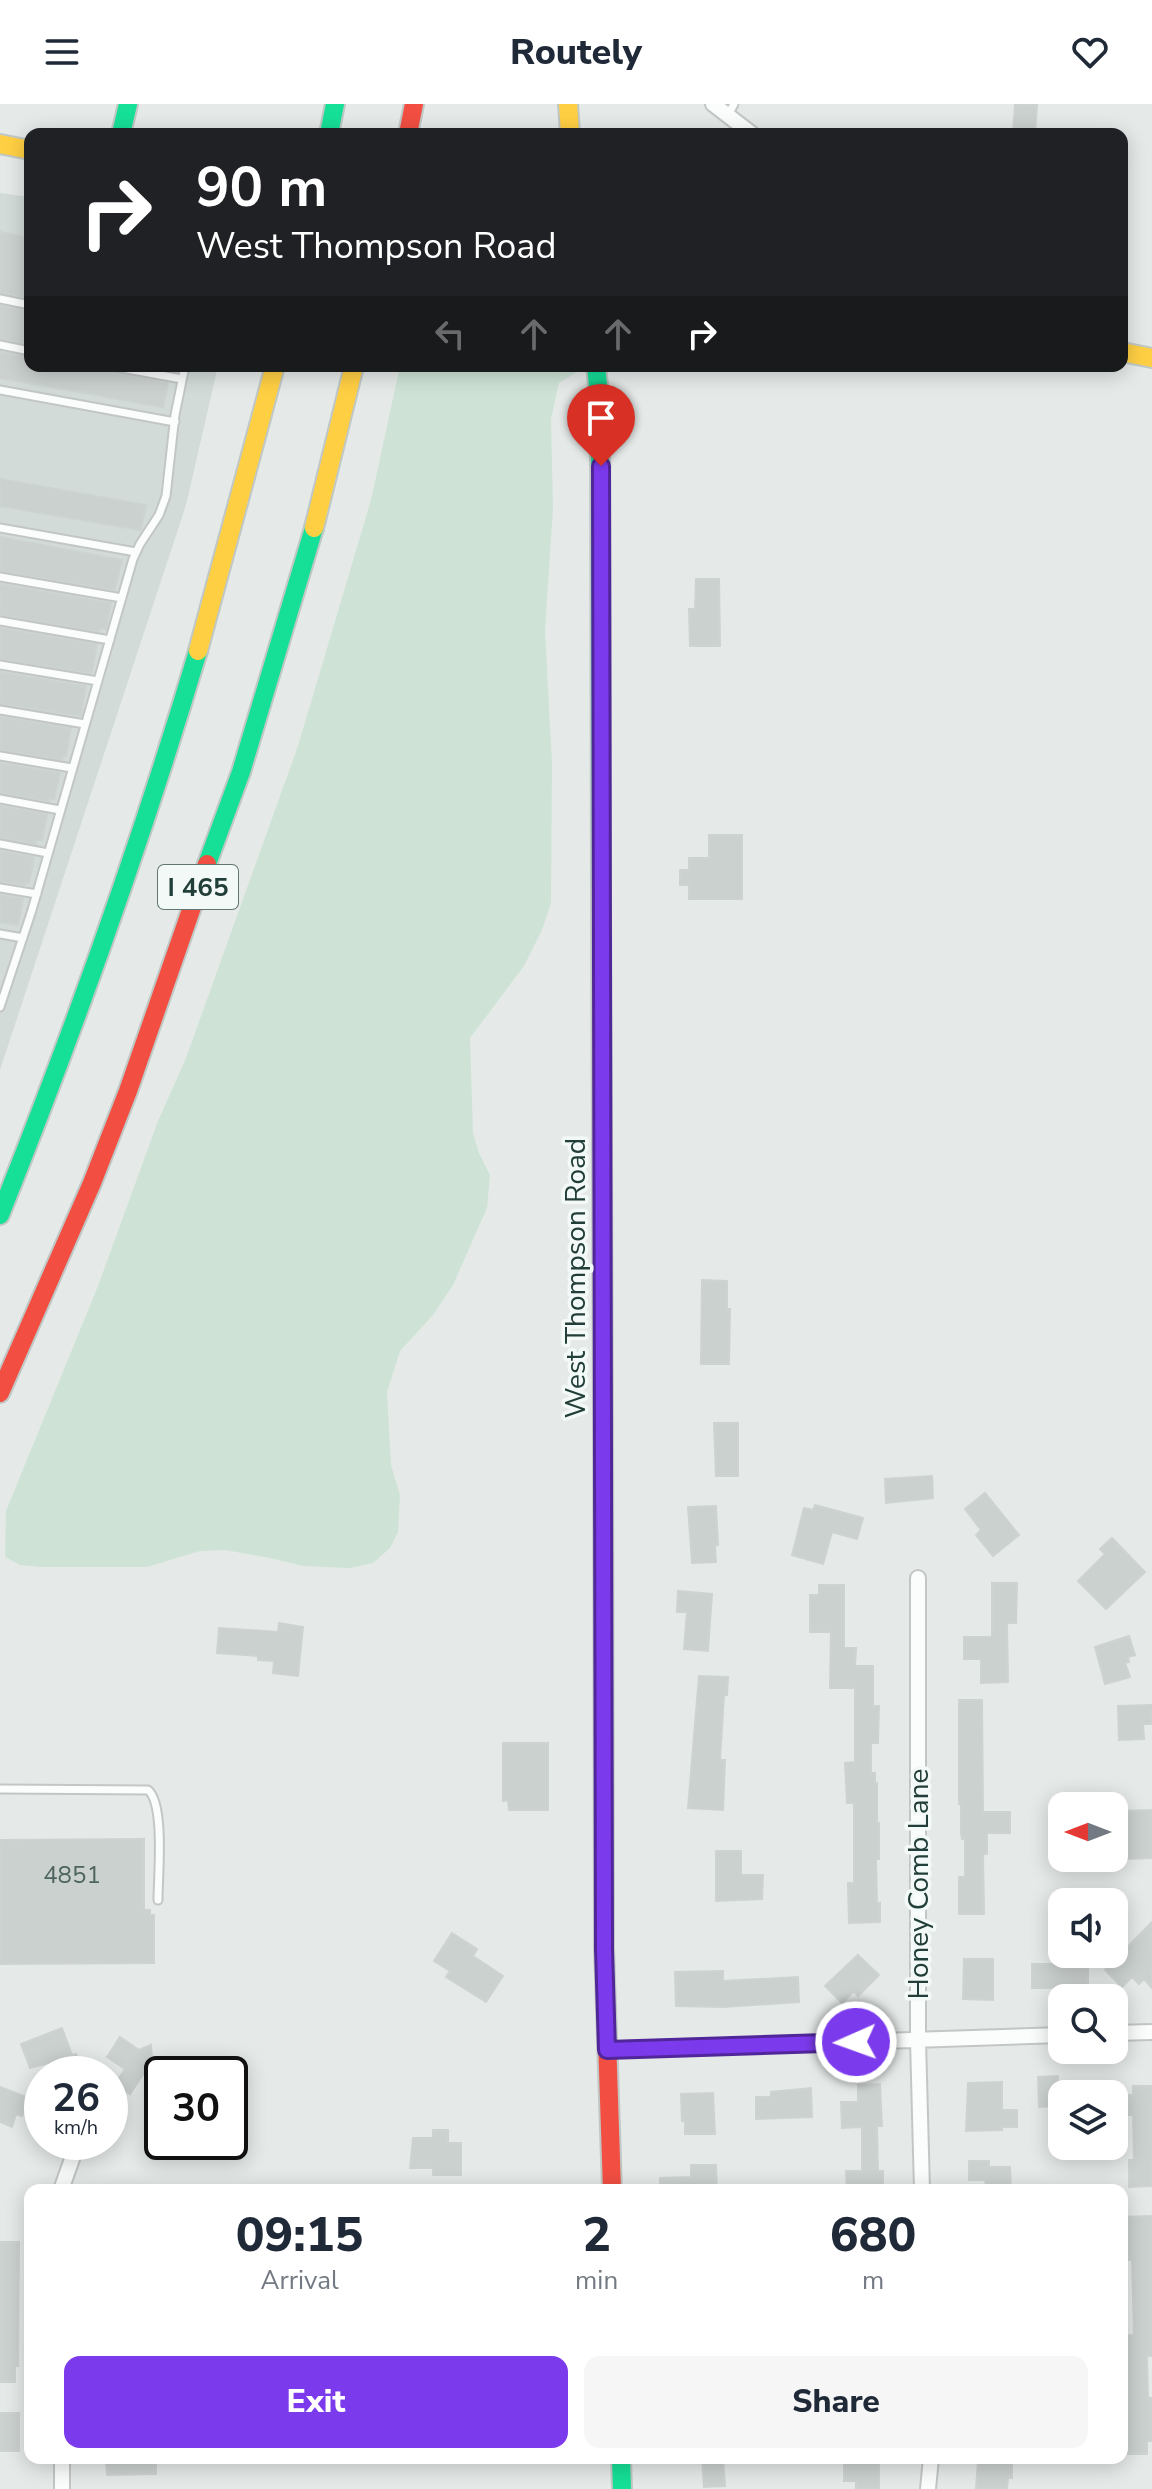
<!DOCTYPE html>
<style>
:root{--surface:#fff;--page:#f6f6f7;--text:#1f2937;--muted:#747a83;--accent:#7c3aed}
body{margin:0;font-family:"Nunito Sans",sans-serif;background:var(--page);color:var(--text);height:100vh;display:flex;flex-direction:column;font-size:30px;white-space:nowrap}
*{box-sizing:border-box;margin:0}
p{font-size:26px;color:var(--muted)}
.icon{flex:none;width:44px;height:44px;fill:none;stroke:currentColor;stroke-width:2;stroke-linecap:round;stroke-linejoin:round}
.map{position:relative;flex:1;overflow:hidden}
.details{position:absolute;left:24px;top:2080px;width:1104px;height:280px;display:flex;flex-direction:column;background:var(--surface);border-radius:16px;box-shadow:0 4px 20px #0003}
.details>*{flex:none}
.banner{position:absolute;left:24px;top:24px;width:1104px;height:244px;border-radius:16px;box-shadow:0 4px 20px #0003;background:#202124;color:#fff;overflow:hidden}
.needle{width:52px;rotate:270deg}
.fabs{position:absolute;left:1048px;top:1688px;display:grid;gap:16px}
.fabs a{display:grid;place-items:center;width:80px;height:80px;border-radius:16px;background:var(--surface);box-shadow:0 4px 20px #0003;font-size:40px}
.speed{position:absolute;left:24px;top:1952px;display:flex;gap:16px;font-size:40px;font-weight:700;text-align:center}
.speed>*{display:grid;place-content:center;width:104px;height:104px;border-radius:50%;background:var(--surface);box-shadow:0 4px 20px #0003;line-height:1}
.speed small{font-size:20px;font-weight:400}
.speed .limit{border:4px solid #111;border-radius:12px;background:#fff;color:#111}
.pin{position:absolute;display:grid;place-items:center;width:68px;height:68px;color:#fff;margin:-82px -34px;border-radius:50% 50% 50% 0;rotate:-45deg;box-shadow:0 0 8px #0007}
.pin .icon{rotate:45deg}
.me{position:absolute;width:88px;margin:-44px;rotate:268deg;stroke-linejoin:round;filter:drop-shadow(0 0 6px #0008)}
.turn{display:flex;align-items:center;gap:28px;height:168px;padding:0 40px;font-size:36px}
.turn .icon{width:104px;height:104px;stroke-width:2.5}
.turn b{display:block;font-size:56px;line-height:68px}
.lanes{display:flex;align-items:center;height:76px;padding:0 40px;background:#0003;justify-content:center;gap:40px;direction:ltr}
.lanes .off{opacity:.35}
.eta{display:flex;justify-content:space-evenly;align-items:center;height:136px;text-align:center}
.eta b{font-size:48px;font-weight:800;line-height:56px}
.button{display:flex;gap:16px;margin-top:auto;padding:16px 40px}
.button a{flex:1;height:92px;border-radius:16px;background:var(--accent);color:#fff;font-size:32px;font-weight:800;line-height:92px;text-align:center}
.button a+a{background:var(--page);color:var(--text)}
header{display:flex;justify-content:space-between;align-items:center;height:104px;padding:0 40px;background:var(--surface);font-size:36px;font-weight:800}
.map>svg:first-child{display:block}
.built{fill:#d2dbd8}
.green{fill:#cee3d6}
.building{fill:#cbd1cf;stroke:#cdd3d1;stroke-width:2}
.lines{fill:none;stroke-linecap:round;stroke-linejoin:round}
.lane-casing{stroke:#c2c7c5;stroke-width:11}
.street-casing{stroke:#c2c7c5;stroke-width:18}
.fast-casing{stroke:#c0c8c5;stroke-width:22}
.slow-casing{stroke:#c0c8c5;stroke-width:22}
.jam-casing{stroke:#c0c8c5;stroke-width:22}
.lane{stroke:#fbfcfc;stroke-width:7}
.street{stroke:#fbfcfc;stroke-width:14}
.fast{stroke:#16e098;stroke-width:18}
.slow{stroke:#ffcf43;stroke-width:18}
.jam{stroke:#f24e42;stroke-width:18}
.route-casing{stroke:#51269a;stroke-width:20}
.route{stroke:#7c3aed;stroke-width:14}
.labels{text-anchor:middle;stroke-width:7;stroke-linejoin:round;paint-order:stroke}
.number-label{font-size:24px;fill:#4d645f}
.shield{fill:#f3f9f7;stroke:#617672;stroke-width:2}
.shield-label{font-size:26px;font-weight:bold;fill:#223e39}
.street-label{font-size:28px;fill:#223e39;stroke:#f3f9f7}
</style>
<header><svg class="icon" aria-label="menu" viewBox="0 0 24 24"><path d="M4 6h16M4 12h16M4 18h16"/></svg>Routely<svg class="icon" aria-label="heart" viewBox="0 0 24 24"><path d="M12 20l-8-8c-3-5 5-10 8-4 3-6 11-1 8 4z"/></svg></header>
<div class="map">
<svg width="1152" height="2385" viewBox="0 0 1152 2385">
<rect width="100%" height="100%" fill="#e5eae8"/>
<!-- built -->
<path class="built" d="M0,89L30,93V262H218L186,401L0,966Z"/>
<!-- green -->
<path class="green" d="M400,262H574L577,268L559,279L551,315L553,404L545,527L552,659L551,799L542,826L524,862L470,934L473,1029L479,1049L490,1071L487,1104L453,1181L433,1211L400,1247L387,1288L391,1361L400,1391L398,1428L390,1444L373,1459L350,1464L303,1462L270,1454L225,1446L200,1447L147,1463H40L20,1461L5,1453L6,1407L98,1182L158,1017L186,954L298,642L371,396Z"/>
<!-- building -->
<path class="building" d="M1015,0L1037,1L1035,30H1013Z
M0,128L30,134V194L0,189Z
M0,202L30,207V240L0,235Z
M0,248L30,253V262H80L168,279L163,303L0,274Z
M0,375L146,401L141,426L0,402Z
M0,433L122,456L116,481L114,486L0,467Z
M696,475H719L720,542H690L689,505H695Z
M0,480L111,499L106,525L100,524L99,528L0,511Z
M0,524L97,540L92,568L89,569L0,555Z
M0,568L86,582L81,612L0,600Z
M0,613L71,624L66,652H63L62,656L0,646Z
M0,659L60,669L54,695L50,694L49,697L0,689Z
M0,702L47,710L42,736H37L36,740L0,734Z
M709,731H742V795H689V781H680V766H689V754H709Z
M0,747L34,753L29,779H26L25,781L0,778Z
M0,791L23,794L18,821L0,818Z
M702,1176L727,1177V1205H730L729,1260H701Z
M714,1319H738V1372H716Z
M932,1372L933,1394L886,1399L885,1375Z
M985,1389L1019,1431L993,1452L976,1431L981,1426L965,1405Z
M815,1401L863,1414L857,1435L832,1428L823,1460L792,1451L804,1404L813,1406Z
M716,1402L718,1441H715L716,1458L692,1459L688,1403Z
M1112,1434L1145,1468L1106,1505L1078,1477L1105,1450L1100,1445Z
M992,1479H1017L1016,1519H1007L1008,1578L981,1579V1555H964V1533H992Z
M819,1481H844V1544H856L855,1562H873V1602H879L878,1639H871V1669H875V1679H877V1719H879V1755H876L877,1799H880V1818L849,1819L848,1779H854V1699H847L845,1659L855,1658V1584H830L831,1528H810V1491H819Z
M678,1487L712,1490L708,1547L684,1545L687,1508H677Z
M279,1519L303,1523L298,1572L273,1569L274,1557L258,1556V1552L217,1549L219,1524L278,1528Z
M1129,1532L1135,1551L1128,1553L1129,1558L1125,1559L1130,1573L1105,1580L1095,1543Z
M699,1572L728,1573L727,1591H724L720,1656H725L723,1706L688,1704Z
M959,1596H982L983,1708H1010V1729H987V1750H983L984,1810H959V1773H965V1735H962L961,1729V1700H959Z
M1152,1601V1620H1143L1144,1635L1119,1636L1118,1602Z
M503,1639H548V1706H509L508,1696L503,1697Z
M1151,1706L1152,1754L1125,1755L1124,1745H1115L1114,1729L1124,1728L1123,1707Z
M144,1735V1806H150V1811H154V1859L0,1860V1736Z
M716,1747H741V1771H763L762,1795L716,1797Z
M1152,1818V1884L1144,1875L1139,1880L1132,1873L1122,1883L1105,1866Z
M452,1829L477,1845L473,1852L503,1872L486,1898L446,1873L450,1867L434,1857Z
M858,1851L879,1871L858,1892L854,1887L842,1899L825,1882Z
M964,1855H993V1896L963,1895Z
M1032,1860H1088V1892H1066V1884H1032Z
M723,1867V1877L798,1873L799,1898L723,1903L676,1902L675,1868Z
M62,1924L72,1951L76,1950L82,1966L71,1970H56L52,1958L30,1964L21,1940Z
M120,1933L139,1946L151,1941L152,1957L130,1990L115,1980L125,1965L107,1953Z
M1058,1972V1978H1062V2002L1039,2003L1038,1973Z
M1002,1978V2006H1017V2023H1002V2026L966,2027L968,1979Z
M880,1980L882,2022H877L878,2067H883V2086H847L846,2067H862V2023L842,2024L841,1998H858V1981Z
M1133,1982H1152V2082L1129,2083V2056H1134L1133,2011H1129V1991H1133Z
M0,1983L29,1994L22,2012L16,2010L12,2023L0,2018Z
M811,1984L812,2013L756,2015V1993H771V1988Z
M713,1989L715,2030H685V2017H682L681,1990Z
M433,2026H448V2039H461V2071H433V2064H410L413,2034H433Z
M969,2057H989V2063H1010L1011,2086H987L985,2076H969Z
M691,2061H716L717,2086H660V2074L691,2073Z
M1152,2112V2252H1147L1148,2294H1152V2337H1147V2350H1124L1122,2232L1134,2231L1132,2156H1122V2113Z
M0,2138H19L18,2262H15V2278H0Z
M0,2309H19V2347H0Z
M106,2354H144V2357H156V2370L107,2371Z
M702,2354H723L725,2382L704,2383Z
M844,2354H879V2385H856V2377H844Z
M978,2356L1012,2357V2374H1008L1007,2385H976Z"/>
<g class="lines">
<defs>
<path id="lane" d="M728,11L734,0
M0,195L30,201
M0,241L30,247
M111,262L182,275
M0,286L175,318
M0,424L136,448
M0,473L122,494
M0,517L110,536
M0,561L98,577
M0,606L85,620
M0,652L72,664
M0,695L60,706
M0,740L48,749
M0,784L37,790
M0,830L23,834
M0,903L32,806L133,455L140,440L159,411L166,392L175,311L185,262
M0,1685L148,1686C165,1700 158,1772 158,1796"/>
<path id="street" d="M713,0L752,30
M918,1474V1936L922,2086
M1114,1929L1152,1928
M607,1946L1062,1931
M61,2086L78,2038
M62,2354V2385
M928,2385L931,2354"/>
<path id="fast" d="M121,30L128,0
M329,30L335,0
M596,262L600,301L601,790
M207,760L241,668L314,424
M0,1111C74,926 141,739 198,547
M603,1316L604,1844
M621,2354L622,2385"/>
<path id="slow" d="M568,0L570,30
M0,40L30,46
M1122,248L1152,254
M314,424L354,262
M198,547L275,262
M601,790L603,1316"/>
<path id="jam" d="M408,30L414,0
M0,1289L92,1079L128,987L207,760
M604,1844L612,2086"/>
</defs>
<!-- lane casing -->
<use href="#lane" class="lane-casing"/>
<!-- street casing -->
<use href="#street" class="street-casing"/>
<!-- fast casing -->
<use href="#fast" class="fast-casing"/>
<!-- slow casing -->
<use href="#slow" class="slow-casing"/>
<!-- jam casing -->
<use href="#jam" class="jam-casing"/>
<!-- lane -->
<use href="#lane" class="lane"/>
<!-- street -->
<use href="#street" class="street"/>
<!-- fast -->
<use href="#fast" class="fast"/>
<!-- slow -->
<use href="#slow" class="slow"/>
<!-- jam -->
<use href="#jam" class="jam"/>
</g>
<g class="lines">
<defs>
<path id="route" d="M601,362L604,1845L607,1946L856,1938"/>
</defs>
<!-- route casing -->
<use href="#route" class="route-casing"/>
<!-- route -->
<use href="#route" class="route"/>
</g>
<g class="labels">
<!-- number labels -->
<g class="number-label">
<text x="72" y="1779">4851</text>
</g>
<!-- shield labels -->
<rect class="shield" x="158" y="761" width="80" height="44" rx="6"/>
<g class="shield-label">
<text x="198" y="792">I 465</text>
</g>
<!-- street labels -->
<g class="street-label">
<text transform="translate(575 1174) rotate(-90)" y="10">West Thompson Road</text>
<text transform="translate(918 1780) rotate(-90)" y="10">Honey Comb Lane</text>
</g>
</g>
</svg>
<div class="fabs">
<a><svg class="needle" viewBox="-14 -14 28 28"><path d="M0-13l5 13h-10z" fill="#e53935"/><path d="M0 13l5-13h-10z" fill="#747a83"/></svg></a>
<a><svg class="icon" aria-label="sound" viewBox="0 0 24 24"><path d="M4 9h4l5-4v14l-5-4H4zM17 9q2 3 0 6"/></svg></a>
<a><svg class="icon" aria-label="search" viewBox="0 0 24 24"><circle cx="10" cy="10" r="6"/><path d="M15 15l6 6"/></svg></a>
<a><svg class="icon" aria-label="layers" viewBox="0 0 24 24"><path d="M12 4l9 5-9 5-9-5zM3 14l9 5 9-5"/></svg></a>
</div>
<div class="speed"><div>26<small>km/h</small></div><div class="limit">30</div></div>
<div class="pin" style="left:601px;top:362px;background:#d93025"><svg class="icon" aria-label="arrive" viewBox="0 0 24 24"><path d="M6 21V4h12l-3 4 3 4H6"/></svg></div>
<svg class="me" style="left:856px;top:1938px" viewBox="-20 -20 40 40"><circle r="17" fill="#7c3aed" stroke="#fff" stroke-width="3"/><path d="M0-11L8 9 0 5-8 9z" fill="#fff"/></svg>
<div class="banner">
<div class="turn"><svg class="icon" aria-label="right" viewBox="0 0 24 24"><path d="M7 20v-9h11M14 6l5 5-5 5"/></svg><div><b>90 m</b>West Thompson Road</div></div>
<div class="lanes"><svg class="icon off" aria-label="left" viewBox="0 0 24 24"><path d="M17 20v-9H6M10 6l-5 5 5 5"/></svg><svg class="icon off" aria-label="ahead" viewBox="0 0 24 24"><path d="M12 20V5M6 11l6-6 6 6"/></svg><svg class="icon off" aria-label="ahead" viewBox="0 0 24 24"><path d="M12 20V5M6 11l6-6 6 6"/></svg><svg class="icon" aria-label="right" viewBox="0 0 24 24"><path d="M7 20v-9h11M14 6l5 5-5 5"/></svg></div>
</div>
<section class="details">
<div class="eta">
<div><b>09:15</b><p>Arrival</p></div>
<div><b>2</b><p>min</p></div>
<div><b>680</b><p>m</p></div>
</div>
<div class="button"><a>Exit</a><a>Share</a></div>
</section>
</div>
